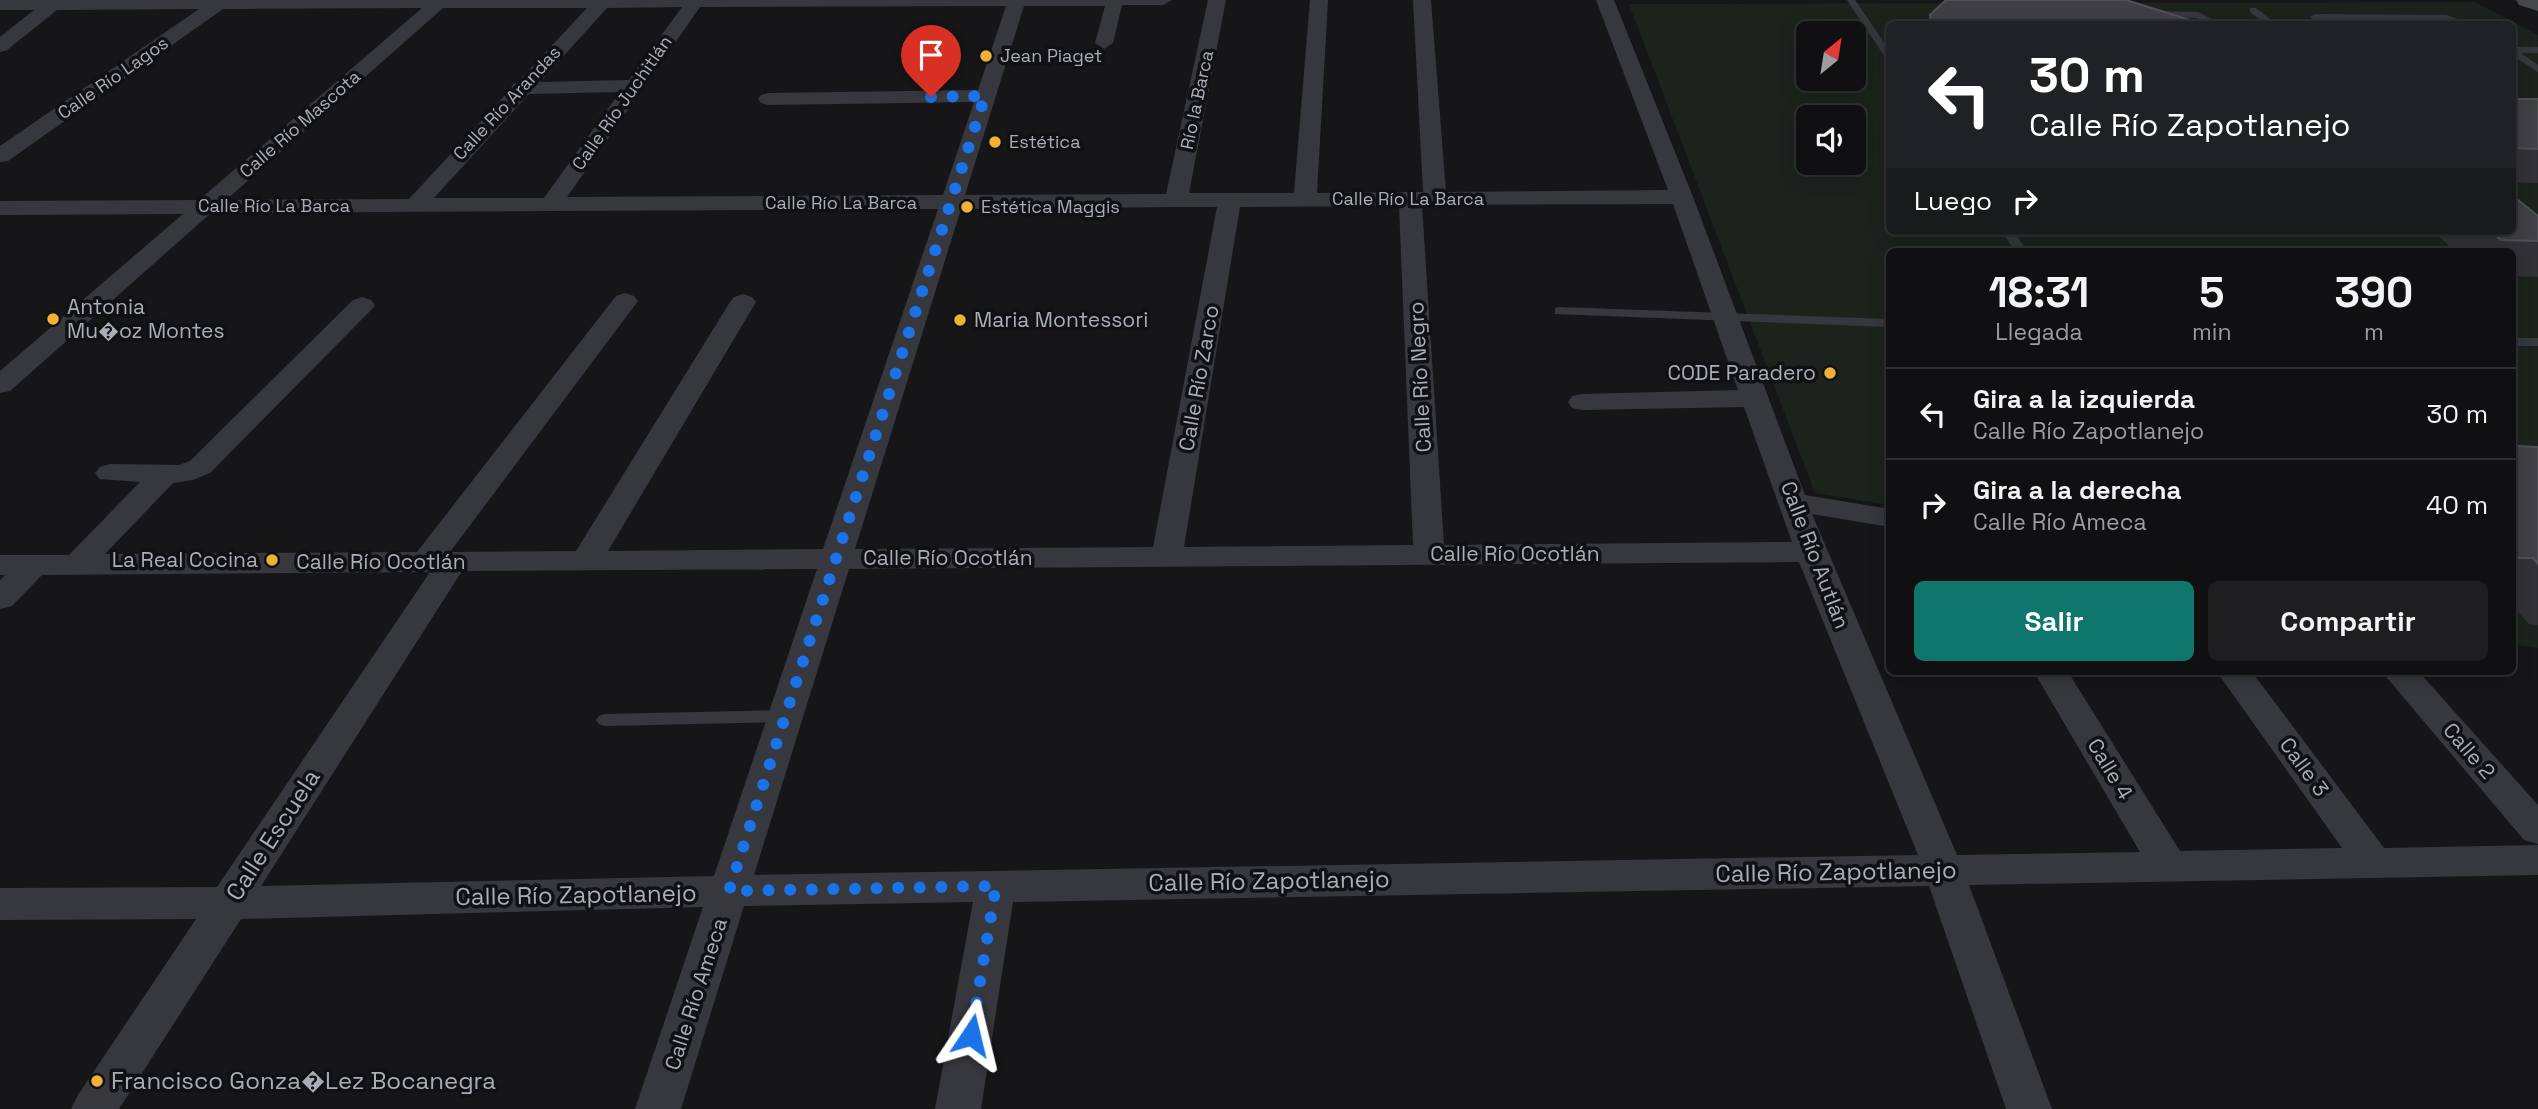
<!DOCTYPE html>
<html lang="es">
<meta charset="utf-8">
<style>
:root{--surface:#101012;--page:#1e1e20;--text:#f1f3f6;--muted:#9c9d9f;--line:#303032;--accent:#0f766e}
body{margin:0;font-family:"Space Grotesk",sans-serif;background:var(--page);color:var(--text);height:100vh;display:flex;flex-direction:column;font-size:26px;white-space:nowrap}
*{box-sizing:border-box;margin:0}
p{font-size:23px;color:var(--muted)}
.icon{flex:none;width:38px;height:38px;fill:none;stroke:currentColor;stroke-width:2;stroke-linecap:round;stroke-linejoin:round}
.map{position:relative;flex:1;overflow:hidden}
.drawer{position:absolute;left:1886px;top:248px;width:630px;height:427px;display:flex;flex-direction:column;background:var(--surface);border-radius:10px;box-shadow:0 4px 18px #0003,0 0 0 2px var(--line)}
.drawer>*{flex:none}
.banner{position:absolute;left:1886px;top:21px;width:630px;height:214px;border-radius:10px;box-shadow:0 4px 18px #0003,0 0 0 2px var(--line);background:#202124;color:#fff;overflow:hidden}
.needle{width:46px;rotate:30deg}
.buttons{position:absolute;left:1796px;top:21px;display:grid;gap:14px}
.buttons a{display:grid;place-items:center;width:70px;height:70px;border-radius:10px;background:var(--surface);box-shadow:0 4px 18px #0003,0 0 0 2px var(--line);font-size:35px}
.pin{position:absolute;display:grid;place-items:center;width:60px;height:60px;color:#fff;margin:-72px -30px;border-radius:50% 50% 50% 0;rotate:-45deg;box-shadow:0 0 7px #0007}
.pin .icon{rotate:45deg}
.me{position:absolute;width:77px;margin:-38px;rotate:10deg;stroke-linejoin:round;filter:drop-shadow(0 0 5px #0008)}
.turn{display:flex;align-items:center;gap:24px;height:147px;padding:0 28px;font-size:32px}
.turn .icon{width:91px;height:91px;stroke-width:2.5}
.turn b{display:block;font-size:49px;line-height:60px}
.then{display:flex;align-items:center;height:66px;padding:0 28px;background:#0003;gap:14px;font-size:26px}
.eta{display:flex;justify-content:space-evenly;align-items:center;height:119px;text-align:center}
.eta b{font-size:42px;font-weight:800;line-height:49px}
.button{display:flex;gap:14px;margin-top:auto;padding:14px 28px}
.button a{flex:1;height:80px;border-radius:10px;background:var(--accent);color:#fff;font-size:28px;font-weight:800;line-height:80px;text-align:center}
.button a+a{background:var(--page);color:var(--text)}
ul{padding:0;list-style:none}
li{display:flex;align-items:center;gap:21px;height:91px;padding:0 28px;border-top:2px solid var(--line)}
li div{flex:1}
li b{display:block;font-size:26px}
li em{font-style:normal}
.map>svg:first-child{display:block}
.green{fill:#1c231d;fill-rule:evenodd}
.lines{fill:none;stroke-linecap:round;stroke-linejoin:round}
.lane{fill:#37383d;fill-rule:evenodd}
.street{fill:#37383d;fill-rule:evenodd}
.secondary{fill:#45474d;fill-rule:evenodd}
.wall{fill:#323236}
.building{fill:#3f3f44;stroke:#4f5156;stroke-width:2}
.route{stroke:#1a73e8;stroke-width:12;stroke-dasharray:0 21.6}
.poi-dot{fill:#f2b134;stroke:#111113;stroke-width:2.5}
.labels{text-anchor:middle;stroke-width:7;stroke-linejoin:round;paint-order:stroke}
.far-poi-label{font-size:18px;fill:#a8adb8;stroke:#111113;text-anchor:start}
.far-street-label{font-size:18px;fill:#a8adb8;stroke:#111113}
.poi-label{font-size:21px;fill:#a8adb8;stroke:#111113;text-anchor:start}
.street-label{font-size:21px;fill:#a8adb8;stroke:#111113}
.near-street-label{font-size:24px;fill:#a8adb8;stroke:#111113}
.near-poi-label{font-size:24px;fill:#a8adb8;stroke:#111113;text-anchor:start}
</style>
<div class="map">
<svg width="2538" height="1109" viewBox="0 0 2538 1109">
<rect width="100%" height="100%" fill="#161618"/>
<!-- green -->
<path class="green" d="M2475,2L2538,35V648L2513,644V252H1890V505L1815,493L1629,4ZM1890,24H2513V231H1890ZM1808,33H1853V79H1808ZM1808,117H1853V163H1808Z"/>
<g class="lines">
<!-- lane -->
<path class="lane" d="M1847,0H1855L1890,51V61L1887,60Z
M2250,8H2256L2276,24H2266L2250,12Z
M2152,11L2198,12L2222,24H2211L2196,18L2149,16V12Z
M2315,14L2446,15L2473,24H2460L2446,21L2324,20L2328,24H2319L2310,17Z
M2513,47H2538V53H2521L2538,65V72L2513,56Z
M2001,231H2013L2028,252H2016Z
M1559,307L1890,319V327L1555,314V308Z
M2513,338H2538V346H2513Z
M786,710L792,712L795,716L792,720L786,722L605,726L599,724L596,720L599,716L605,714Z"/>
<!-- street -->
<path class="street" d="M0,0H1172L1163,5H1122L1113,43L1104,49L1095,43L1105,6H1024L965,195L1166,194L1208,0H1226L1189,193H1294L1310,0H1328L1317,193L1423,192L1413,0H1431L1446,192L1668,190L1596,0H1614L1693,197L1805,495L1890,509V527L1812,514L1957,855L2140,852L2034,672H2068L2180,851L2342,848L2217,672H2252L2384,848L2538,845V875L1969,885L2052,1109H2006L1929,886L1013,902L981,1109H935L973,902L744,906L681,1109H635L703,907L241,919L119,1109H71L78,1095L196,919L0,920V888L217,887L430,572L42,575L12,606L0,609V580L5,575H0V555H69L140,482L100,479L95,473L100,467L110,464L179,465L190,461L353,300L362,297L371,300L375,305L371,310L210,473L193,480L173,483L105,554L417,552L616,296L625,293L634,296L638,301L450,552L576,551L730,302L734,297L743,294L752,297L756,302L608,551L823,549L938,209L211,213L10,391L0,393V371L183,214L0,215V201L199,200L422,8L223,9L8,161L0,162V146L199,9L57,10L7,50L0,52V37L34,10H0ZM1006,6L978,90L768,93L761,95L758,99L761,103L768,105L974,102L943,195L567,197L700,7ZM682,7L629,80L540,82L607,8ZM443,8H587L517,83L513,84L511,89L409,199L226,200ZM620,92L544,198H434L529,94ZM1673,204L1738,390L1582,394L1572,396L1568,402L1572,408L1582,410L1744,407L1792,542L1444,545L1422,205ZM1399,206L1413,545L1184,547L1240,207ZM1173,207H1217L1153,547L855,549L961,209ZM1799,562L1918,855L754,875L849,569ZM817,569L714,876L261,886L462,571Z
M2382,672H2419L2538,805V844L2524,840Z"/>
<!-- secondary -->
<path class="secondary" d="M2516,0H2538V11L2519,5Z"/>
</g>
<!-- wall -->
<path class="wall" d="M2513,99H2538V183L2513,182Z
M2538,216V277L2513,276V252H2456L2433,231H2513Z
M2513,446L2538,447V625L2529,624L2513,606Z"/>
<!-- building -->
<path class="building" d="M1946,0H2126L2203,24H2251H1931L1930,15Z
M2513,99H2538V149L2513,148Z
M2513,196L2538,216V241L2501,240L2491,231H2513Z
M2513,446L2538,447V564L2533,558H2513Z"/>
<g class="lines">
<!-- route -->
<path class="route" d="M931,97L985,96L729,891L996,886L971,1035"/>
</g>
<!-- markers -->
<g class="poi-dot">
<circle cx="986" cy="56" r="7"/>
<circle cx="995" cy="142" r="7"/>
<circle cx="967" cy="207" r="7"/>
<circle cx="53" cy="319" r="7"/>
<circle cx="960" cy="320" r="7"/>
<circle cx="1830" cy="373" r="7"/>
<circle cx="272" cy="560" r="7"/>
<circle cx="97" cy="1081" r="7"/>
</g>
<g class="labels">
<!-- far-poi labels -->
<g class="far-poi-label">
<text x="1000" y="62">Jean Piaget</text>
<text x="1009" y="148">Estética</text>
<text x="981" y="213">Estética Maggis</text>
</g>
<!-- far-street labels -->
<g class="far-street-label">
<text transform="translate(113 78) rotate(-35)" y="6">Calle Río Lagos</text>
<text transform="translate(1197 100) rotate(-78)" y="6">Río la Barca</text>
<text transform="translate(507 103) rotate(-47)" y="6">Calle Río Arandas</text>
<text transform="translate(622 103) rotate(-55)" y="6">Calle Río Juchitlán</text>
<text transform="translate(300 124) rotate(-41)" y="6">Calle Río Mascota</text>
<text x="1408" y="205">Calle Río La Barca</text>
<text x="841" y="209">Calle Río La Barca</text>
<text x="274" y="212">Calle Río La Barca</text>
</g>
<!-- poi labels -->
<g class="poi-label">
<text x="67" y="314">Antonia<tspan x="67" dy="24">Mu�oz Montes</tspan></text>
<text x="974" y="327">Maria Montessori</text>
<text x="1816" y="380" text-anchor="end">CODE Paradero</text>
<text x="258" y="567" text-anchor="end">La Real Cocina</text>
</g>
<!-- street labels -->
<g class="street-label">
<text transform="translate(1420 377) rotate(-93)" y="7">Calle Río Negro</text>
<text transform="translate(1199 378) rotate(-80)" y="7">Calle Río Zarco</text>
<text x="1515" y="561">Calle Río Ocotlán</text>
<text transform="translate(1815 555) rotate(69)" y="7">Calle Río Autlán</text>
<text x="948" y="565">Calle Río Ocotlán</text>
<text x="381" y="569">Calle Río Ocotlán</text>
<text transform="translate(2469 751) rotate(49)" y="7">Calle 2</text>
<text transform="translate(2304 767) rotate(54)" y="7">Calle 3</text>
<text transform="translate(2110 769) rotate(59)" y="7">Calle 4</text>
<text transform="translate(696 994) rotate(-72)" y="7">Calle Río Ameca</text>
</g>
<!-- near-street labels -->
<g class="near-street-label">
<text transform="translate(273 835) rotate(-57)" y="8">Calle Escuela</text>
<text transform="translate(1836 872) rotate(-1)" y="8">Calle Río Zapotlanejo</text>
<text transform="translate(1269 881) rotate(-1)" y="8">Calle Río Zapotlanejo</text>
<text transform="translate(576 895) rotate(-1)" y="8">Calle Río Zapotlanejo</text>
</g>
<!-- near-poi labels -->
<g class="near-poi-label">
<text x="111" y="1089">Francisco Gonza�Lez Bocanegra</text>
</g>
</g>
</svg>
<div class="buttons">
<a><svg class="needle" viewBox="-14 -14 28 28"><path d="M0-13l5 13h-10z" fill="#e53935"/><path d="M0 13l5-13h-10z" fill="#9c9d9f"/></svg></a>
<a><svg class="icon" aria-label="sound" viewBox="0 0 24 24"><path d="M4 9h4l5-4v14l-5-4H4zM17 9q2 3 0 6"/></svg></a>
</div>
<div class="pin" style="left:931px;top:97px;background:#d93025"><svg class="icon" aria-label="arrive" viewBox="0 0 24 24"><path d="M6 21V4h12l-3 4 3 4H6"/></svg></div>
<svg class="me" style="left:971px;top:1035px" viewBox="-20 -20 40 40"><path d="M0-17L14 15 0 8-14 15z" fill="#1a73e8" stroke="#fff" stroke-width="4"/></svg>
<div class="banner">
<div class="turn"><svg class="icon" aria-label="left" viewBox="0 0 24 24"><path d="M17 20v-9H6M10 6l-5 5 5 5"/></svg><div><b>30 m</b>Calle Río Zapotlanejo</div></div>
<div class="then">Luego<svg class="icon" aria-label="right" viewBox="0 0 24 24"><path d="M7 20v-9h11M14 6l5 5-5 5"/></svg></div>
</div>
<section class="drawer">
<div class="eta">
<div><b>18:31</b><p>Llegada</p></div>
<div><b>5</b><p>min</p></div>
<div><b>390</b><p>m</p></div>
</div>
<ul>
<li><svg class="icon" aria-label="left" viewBox="0 0 24 24"><path d="M17 20v-9H6M10 6l-5 5 5 5"/></svg><div><b>Gira a la izquierda</b><p>Calle Río Zapotlanejo</p></div><em>30 m</em></li>
<li><svg class="icon" aria-label="right" viewBox="0 0 24 24"><path d="M7 20v-9h11M14 6l5 5-5 5"/></svg><div><b>Gira a la derecha</b><p>Calle Río Ameca</p></div><em>40 m</em></li>
</ul>
<div class="button"><a>Salir</a><a>Compartir</a></div>
</section>
</div>
